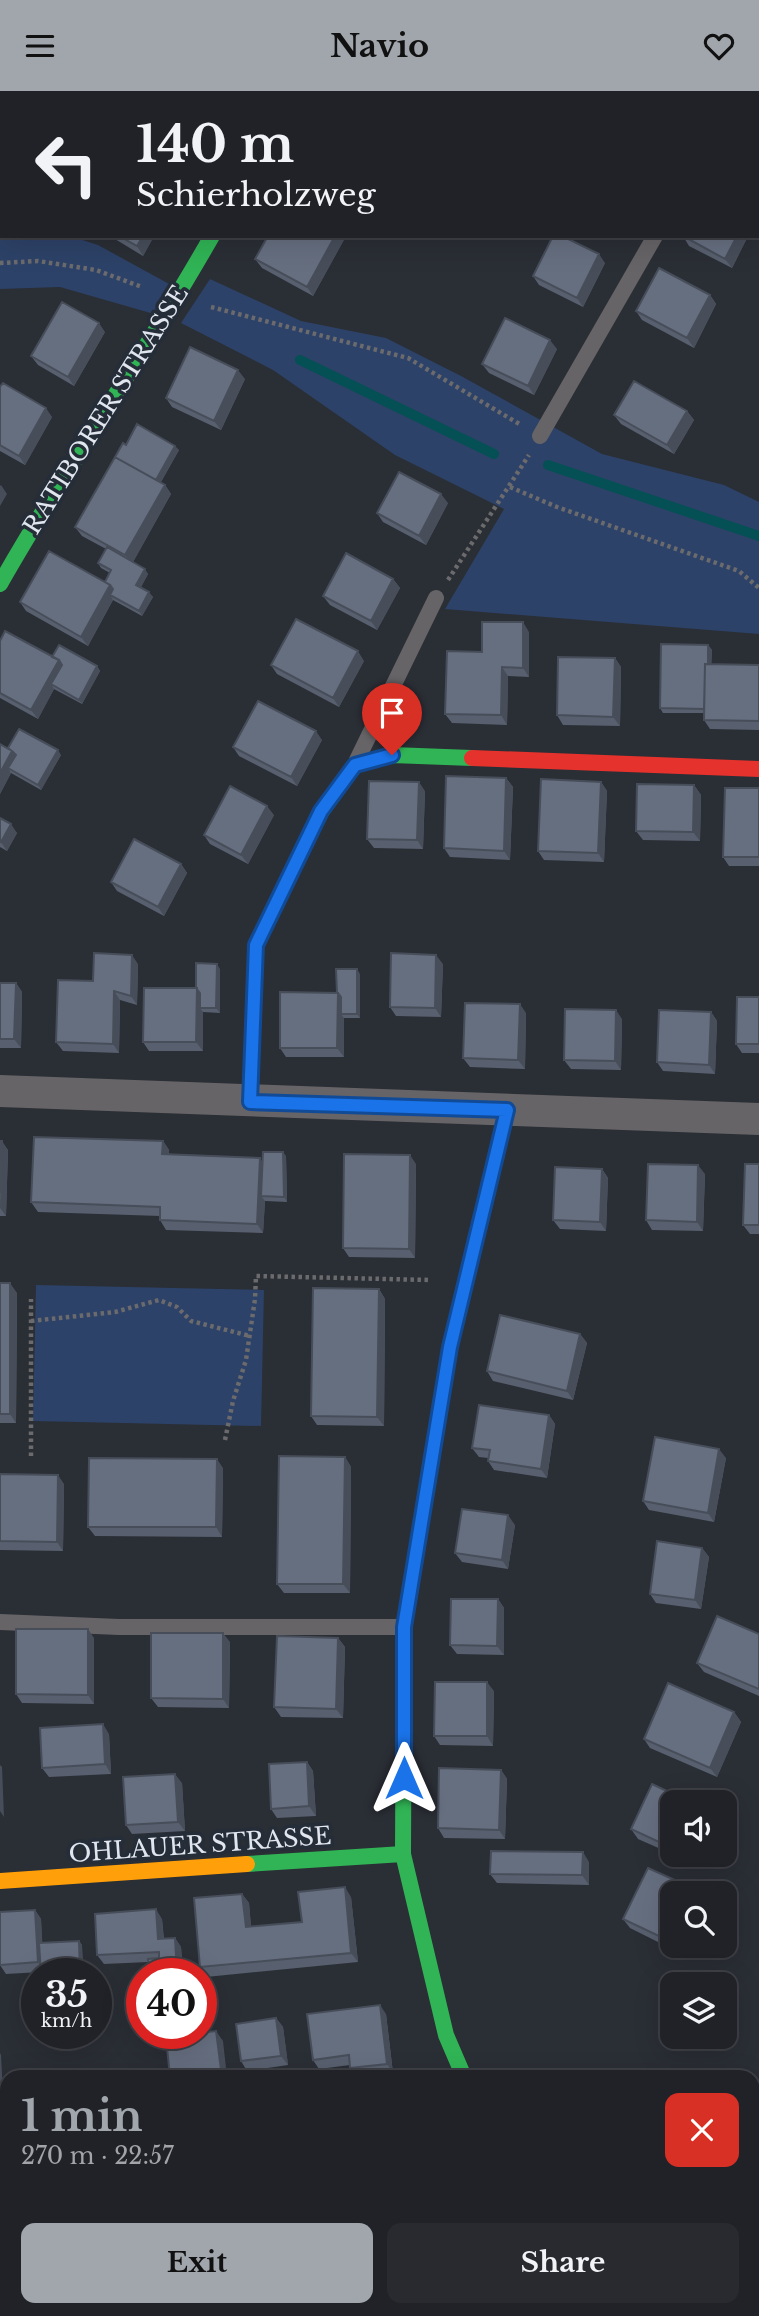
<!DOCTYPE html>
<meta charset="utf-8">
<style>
:root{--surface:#202228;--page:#282a30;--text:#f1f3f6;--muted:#a2a4a8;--line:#3d3f45;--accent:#a1a6ad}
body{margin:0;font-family:"Libre Baskerville",serif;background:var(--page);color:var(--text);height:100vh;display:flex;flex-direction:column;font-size:26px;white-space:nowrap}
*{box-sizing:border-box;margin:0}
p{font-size:23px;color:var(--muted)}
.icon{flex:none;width:38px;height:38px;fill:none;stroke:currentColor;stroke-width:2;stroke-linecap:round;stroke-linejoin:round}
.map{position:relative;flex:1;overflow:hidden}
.panel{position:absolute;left:0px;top:1979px;width:760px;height:247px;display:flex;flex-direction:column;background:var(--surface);border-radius:21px 21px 0 0;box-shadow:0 7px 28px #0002,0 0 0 2px var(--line)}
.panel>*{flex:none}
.top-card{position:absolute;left:0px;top:0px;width:760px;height:147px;box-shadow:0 7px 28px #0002,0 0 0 2px var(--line);background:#202228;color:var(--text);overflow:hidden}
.controls{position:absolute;left:660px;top:1699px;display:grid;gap:14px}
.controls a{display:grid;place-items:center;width:77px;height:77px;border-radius:14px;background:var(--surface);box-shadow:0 7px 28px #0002,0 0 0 2px var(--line);font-size:35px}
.speed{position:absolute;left:21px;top:1867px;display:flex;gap:14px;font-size:35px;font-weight:700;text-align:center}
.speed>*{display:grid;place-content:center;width:91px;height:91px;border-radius:50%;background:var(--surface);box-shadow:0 7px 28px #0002,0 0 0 2px var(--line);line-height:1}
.speed small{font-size:18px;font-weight:400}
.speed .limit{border:10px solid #d22;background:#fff;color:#111}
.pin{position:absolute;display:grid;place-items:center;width:60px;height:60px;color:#fff;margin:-72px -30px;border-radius:50% 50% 50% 0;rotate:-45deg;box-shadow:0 0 7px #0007}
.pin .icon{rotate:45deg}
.me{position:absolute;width:77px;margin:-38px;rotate:0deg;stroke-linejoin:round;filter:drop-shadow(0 0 5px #0008)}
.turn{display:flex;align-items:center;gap:24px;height:147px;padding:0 21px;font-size:32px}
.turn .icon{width:91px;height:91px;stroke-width:2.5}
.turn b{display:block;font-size:49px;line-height:60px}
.round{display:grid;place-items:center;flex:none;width:74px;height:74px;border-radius:14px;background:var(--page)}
.head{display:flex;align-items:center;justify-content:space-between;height:119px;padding:0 21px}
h1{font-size:42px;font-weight:700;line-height:52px;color:var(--accent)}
.primary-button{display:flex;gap:14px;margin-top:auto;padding:14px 21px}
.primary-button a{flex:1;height:80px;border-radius:14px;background:var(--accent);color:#111;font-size:28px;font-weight:700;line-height:80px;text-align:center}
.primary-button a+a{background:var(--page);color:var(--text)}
header{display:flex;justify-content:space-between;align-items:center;height:91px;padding:0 21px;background:var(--accent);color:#111;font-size:32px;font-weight:700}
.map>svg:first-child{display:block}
.green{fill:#2d4268}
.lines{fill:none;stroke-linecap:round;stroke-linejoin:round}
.stream{stroke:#055054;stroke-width:10}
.path{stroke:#6b6a6d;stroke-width:4.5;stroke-dasharray:3.5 3.5;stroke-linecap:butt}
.lane{stroke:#666466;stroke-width:16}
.street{stroke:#666466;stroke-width:32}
.fast{stroke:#30b455;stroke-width:16}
.slow{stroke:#ff9f0a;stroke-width:16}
.jam{stroke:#e5322d;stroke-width:16}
.wall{fill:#585f6e}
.shaded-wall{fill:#474e5a}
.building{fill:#666f80;stroke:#474e5a;stroke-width:2}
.route-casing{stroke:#114b97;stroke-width:18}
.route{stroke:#1a73e8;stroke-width:12}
.labels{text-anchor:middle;stroke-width:7;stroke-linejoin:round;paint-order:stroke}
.street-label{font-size:24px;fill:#e1e6ee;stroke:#252d39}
</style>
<header><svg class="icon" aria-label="menu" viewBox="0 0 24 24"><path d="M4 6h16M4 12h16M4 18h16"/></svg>Navio<svg class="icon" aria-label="heart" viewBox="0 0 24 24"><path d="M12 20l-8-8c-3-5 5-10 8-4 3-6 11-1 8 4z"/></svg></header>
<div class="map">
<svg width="759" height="2225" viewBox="0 0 759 2225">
<rect width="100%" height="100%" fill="#2a2e35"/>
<!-- green -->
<path class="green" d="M0,126L2,145H70L98,154L171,194L154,223L60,196L0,198Z
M210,188L301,230L386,247L461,285L602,363L724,394L759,411V543L445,518L504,418L395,364L273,279L181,232Z
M36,1194L264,1199L261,1335L33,1330Z"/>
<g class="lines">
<!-- stream -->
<path class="stream" d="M300,269L494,363
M548,374L759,445"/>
<!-- path -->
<path class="path" d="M0,172L38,170L96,179L142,196
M211,216L408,267L521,334
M510,396L557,416L739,480L759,497
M448,489L529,364
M31,1230L115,1221L159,1209L177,1216L191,1230L250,1245
M225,1349L233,1310L246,1269L255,1208L256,1185L430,1189
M31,1365V1208"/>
<!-- lane -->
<path class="lane" d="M746,2L749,0
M540,345L655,145
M357,669L436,507
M0,1531L119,1536H403"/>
<!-- street -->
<path class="street" d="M290,2L291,0
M0,1000L759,1028
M752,2058L759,2047
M650,2225L654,2219"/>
<!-- fast -->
<path class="fast" d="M0,493C67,375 145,263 212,145
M250,1011L256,854L321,721L355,674L392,664L472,667
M247,1773L403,1763
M464,1986L446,1944L403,1763L404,1536L450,1256L507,1019"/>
<!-- slow -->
<path class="slow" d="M0,1790L247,1773"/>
<!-- jam -->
<path class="jam" d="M472,667L759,678"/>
</g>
<!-- wall -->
<path class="wall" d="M0,20L2,21V46L0,48Z
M110,145H154L143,165Z
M268,145H346L313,205L262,177L255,168Z
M683,145H748L732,177L689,155Z
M605,172L583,216L539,194L533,185Z
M710,204L716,213L694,257L642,229L636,220Z
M105,241L74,295L38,274L31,265Z
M557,258L534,304L489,282L482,273Z
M245,288L221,339L172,316L166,307Z
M0,296L52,326L25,374L0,360Z
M687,320L694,329L674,363L621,333L614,324Z
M126,354L179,359L161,391L165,394L171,403L133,471L148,483L141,496L153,506L142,525L113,509L88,555L26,520L20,511L105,491L110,482L101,477L98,472L106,458L82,445L75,436Z
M448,412L426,454L383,431L377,422Z
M393,488L400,497L377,539L330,514L323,505Z
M529,541V586L508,585L507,634L452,632L445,623L482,561Z
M0,550L52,566L97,575L100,580L82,613L54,598L38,628L0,607Z
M708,554L712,559L711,573L759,574V639L710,638L704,629V622H663L660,617Z
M615,567L621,576L620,635L563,634L557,624Z
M364,570L339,616L277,583L271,574Z
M322,649L297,695L239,665L233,656Z
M0,653L8,657L61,664L41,699L11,682L0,703Z
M506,687L513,696L510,769L450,766L444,757Z
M601,691L607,700L604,771L544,769L538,760Z
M694,694L701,704L700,750L643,749L636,740Z
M759,697V775H729L723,766Z
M425,700L423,758L374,757L367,748Z
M274,724L248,773L210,753L204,744Z
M0,727L17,742L7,760L0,756Z
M181,773L187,782L164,825L117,800L111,791Z
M138,873L137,914L120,909L119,962L63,960L56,951L93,890Z
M443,873L441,926L396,925L390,916Z
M220,878V922L203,921V960H149L143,951L196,897Z
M360,883V927H344V966H286L280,957L337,902Z
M0,892H16L22,901L21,957H0Z
M759,906V962H742L736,953Z
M711,921L717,930L715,983L663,980L657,971Z
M526,922L525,978L470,976L463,967Z
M622,928L621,979L571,978L564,969Z
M0,1050L8,1059L6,1125H0Z
M163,1050L169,1059V1064L263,1071L286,1065L287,1111L265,1110L263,1142L166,1139L160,1129V1125L38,1121L31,1111Z
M416,1073L415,1167L349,1166L343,1157Z
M759,1073V1143H750L743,1134Z
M602,1078L608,1087L606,1140L560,1138L553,1129Z
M705,1083L703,1140L652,1139L646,1129Z
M0,1192L17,1202L16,1332H0Z
M379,1198L385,1208L384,1335L317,1334L311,1325Z
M580,1243L587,1252L573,1309L493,1290L487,1280Z
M549,1324L555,1333L547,1387L494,1379L488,1370V1367L479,1366L472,1357Z
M345,1366L351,1376L350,1502H284L277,1493Z
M726,1367L714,1431L649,1419L643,1410Z
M223,1377L222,1446L95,1445L88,1436Z
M0,1383L64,1393L63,1460L0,1459Z
M515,1434L508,1478L462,1471L455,1462Z
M702,1457L709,1466L701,1518L656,1512L650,1503Z
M498,1508L504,1517V1564L457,1563L450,1554Z
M759,1543V1605L704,1581L697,1572Z
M94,1547V1613L22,1612L16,1603Z
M338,1547L345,1556L343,1627L281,1626L274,1616Z
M230,1551L229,1617L158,1616L151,1607Z
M494,1600L493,1655L440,1654L434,1645Z
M734,1621L741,1631L717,1686L650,1657L644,1648Z
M109,1643L111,1683L49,1686L42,1677Z
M307,1671L313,1680L316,1725L277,1727L271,1718Z
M501,1679L507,1688L505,1748L444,1747L438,1737Z
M182,1692L185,1740L132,1743L126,1734Z
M672,1712V1763L638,1748L631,1738Z
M673,1764H694L690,1772Z
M589,1771V1794L497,1792L490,1783Z
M648,1777L688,1795L693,1802H672V1851L670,1857L630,1837L623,1828Z
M242,1803L249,1812L251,1836L302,1831L351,1806L358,1871L206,1886L200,1876Z
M35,1819L41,1828L42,1852L79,1850L82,1854L41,1881L6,1883L0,1874Z
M162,1828L164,1848L175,1847L181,1856L183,1883H149L148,1871L104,1873L97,1864Z
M386,1923L393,1982L357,1986L350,1977V1974L319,1978L313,1969Z
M276,1927L283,1936L288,1974L247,1980L241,1970Z
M529,2219H563L559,2225H536Z"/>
<!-- shaded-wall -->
<path class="shaded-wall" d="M143,145H154L143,165L137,155Z
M335,145H346L313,205L307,196Z
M737,145H748L732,177L725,168Z
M599,163L605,172L583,216L577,207Z
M710,204L716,213L694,257L687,247Z
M99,232L105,241L74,295L68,286Z
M550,249L557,258L534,304L528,295Z
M238,279L245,288L221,339L214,330Z
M46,317L52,326L25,374L19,365Z
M687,320L694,329L674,363L667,354Z
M175,355L179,359L158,396L155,391Z
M1,394L7,403L0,415V395Z
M165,394L171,403L132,473L125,464Z
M441,403L448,412L426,454L419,445Z
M145,478L148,483L140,498L136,494Z
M393,488L400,497L377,539L371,530Z
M110,494L117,503L110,504L113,509L88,555L81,546Z
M149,501L153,506L142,525L139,520Z
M523,531L529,541V586L523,577Z
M708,554L712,559L710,623L707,618Z
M358,560L364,570L339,616L333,607Z
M615,567L621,576L620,635L613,626Z
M59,569L65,578L51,593L54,598L38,628L31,619Z
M97,575L100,580L82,613L79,609Z
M502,576L508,585L507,634L501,624Z
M316,640L322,649L297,695L291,686Z
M58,659L61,664L41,699L38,694Z
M12,660L19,669L8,677L11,682L0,703V682Z
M506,687L513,696L510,769L504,760Z
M419,691L425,700L423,758L417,749Z
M601,691L607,700L604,771L598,762Z
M694,694L701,704L700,750L693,741Z
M267,715L274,724L248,773L241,764Z
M11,733L17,742L7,760L1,751Z
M181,773L187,782L164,825L158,816Z
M132,864L138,873L137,914L131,905Z
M436,864L443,873L441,926L435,917Z
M217,873L220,878V922L216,917Z
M357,878L360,883V927L357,923Z
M16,892L22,901L21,957L14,948Z
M197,897L203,907L200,917L203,921V960L196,951Z
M114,900L120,909L119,962L113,953Z
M338,902L345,911L341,923L344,927V966L337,957Z
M520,913L526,922L525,978L518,969Z
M616,919L622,928L621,979L615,970Z
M711,921L717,930L715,983L709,974Z
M2,1050L8,1059L6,1125L0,1117Z
M163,1050L169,1059V1072L162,1063Z
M283,1061L286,1065L287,1111L284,1106Z
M410,1064L416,1073L415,1167L409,1158Z
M260,1067L266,1076L261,1105L265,1110L263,1142L257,1133Z
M698,1074L705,1083L703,1140L697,1131Z
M602,1078L608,1087L606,1140L600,1131Z
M10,1192L17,1202L16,1332L10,1323Z
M379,1198L385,1208L384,1335L377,1326Z
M580,1243L587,1252L573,1309L567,1300Z
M549,1324L555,1333L547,1387L541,1378Z
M719,1358L726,1367L714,1431L708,1422Z
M345,1366L351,1376L350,1502L343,1493Z
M217,1368L223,1377L222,1446L216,1436Z
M58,1384L64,1393L63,1460L57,1451Z
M508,1424L515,1434L508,1478L502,1469Z
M702,1457L709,1466L701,1518L695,1509Z
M498,1508L504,1517V1564L497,1555Z
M88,1538L94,1547V1613L88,1604Z
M223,1542L230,1551L229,1617L223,1608Z
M338,1547L345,1556L343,1627L336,1618Z
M487,1591L494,1600L493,1655L487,1645Z
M734,1621L741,1631L717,1686L710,1677Z
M103,1633L109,1643L111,1683L105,1673Z
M307,1671L313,1680L316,1725L309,1715Z
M0,1674L2,1676L4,1726L0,1720Z
M501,1679L507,1688L505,1748L499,1739Z
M175,1683L182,1692L185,1740L178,1731Z
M583,1761L589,1771V1794L582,1784Z
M685,1764H694L690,1772Z
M688,1795L693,1802H685Z
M345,1796L351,1806L358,1871L351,1862Z
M242,1803L249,1812L252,1846L246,1836Z
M156,1818L162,1828L164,1857L158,1848Z
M35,1819L41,1828L44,1881L38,1871Z
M672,1829V1851L670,1857L663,1847Z
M175,1847L181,1856L183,1883H177Z
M79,1850L82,1854L84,1883H80Z
M380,1914L386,1923L393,1982L387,1973Z
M276,1927L283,1936L288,1974L281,1965Z
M216,1940L223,1950L227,1986H222Z
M0,1962L1,1964L4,2022L0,2016Z
M0,2076L1,2105L0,2103Z
M550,2219H563L559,2225H545Z"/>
<!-- building -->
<path class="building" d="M157,0H216L219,2H156Z
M345,0H373L376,2H344Z
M595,0H677L680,2H595Z
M0,20L2,21V31L0,32Z
M758,36H759V103H758Z
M119,145H143L137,155Z
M268,145H335L307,196L255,168Z
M553,145H562L599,163L577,207L533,185Z
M683,145H737L725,168Z
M659,177L710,204L687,247L636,220Z
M62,211L99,232L68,286L31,265Z
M505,227L550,249L528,295L482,273Z
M190,256L238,279L214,330L166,307Z
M634,290L687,320L667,354L614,324Z
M3,292L46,317L19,365L0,354V296Z
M137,333L175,355L156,389L115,366L123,352L126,354Z
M115,366L165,394L125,464L75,436Z
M399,381L441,403L419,445L377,422Z
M107,456L145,478L136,494L149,501L139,520L110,504L113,498L110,494L105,491L111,479L98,472Z
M49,460L110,494L81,546L20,511Z
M346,462L393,488L371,530L323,505Z
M296,528L358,560L333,607L271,574Z
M482,531H523V577L502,576L501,624L445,623L447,560L482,561Z
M5,540L59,569L31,619L0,602V550Z
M661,553L708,554V573H705L704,618L660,617Z
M59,554L97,575L79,609L51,593L62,574L59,569L52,566Z
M558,566L615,567L613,626L557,624Z
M705,573L759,574V630L704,629Z
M258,610L316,640L291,686L233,656Z
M19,638L58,659L38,694L8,677L16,664L12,660L8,657Z
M0,653L12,660L0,682Z
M446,685L506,687L504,760L444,757Z
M541,688L601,691L598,762L538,760Z
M369,690L419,691L417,749L367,748Z
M637,693L694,694L693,741L636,740Z
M230,695L267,715L241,764L204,744Z
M725,697H759V766H723Z
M0,727L11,733L1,751L0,750Z
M134,748L181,773L158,816L111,791Z
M94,862L132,864L131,905L114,900L113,953L56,951L58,889L93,890Z
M391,862L436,864L435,917L390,916Z
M196,872L217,873L216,917H200V902L196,897Z
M336,878H357V923H341V906L338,902H337Z
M0,892H16L14,948H0Z
M144,897H197L196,951H143Z
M280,901L338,902L337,957H280Z
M737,906H759V953H736Z
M465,912L520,913L518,969L463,967Z
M565,918L616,919L615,970L564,969Z
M659,919L711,921L709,974L657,971Z
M34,1046L163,1050L162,1063L260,1067L257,1133L160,1129V1116L31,1111Z
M0,1050H2L0,1102Z
M263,1061H283L284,1106L261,1105Z
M344,1063L410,1064L409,1158L343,1157Z
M648,1073L698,1074L697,1131L646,1129Z
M745,1073H759V1134H743Z
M555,1076L602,1078L600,1131L553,1129Z
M0,1192H10V1323H0Z
M313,1197L379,1198L377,1326L311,1325Z
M500,1224L580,1243L567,1300L487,1280Z
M479,1314L549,1324L541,1378L488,1370L490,1359L472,1357Z
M655,1346L719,1358L708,1422L643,1410Z
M279,1365L345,1366L343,1493H277Z
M89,1367L217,1368L216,1436H88Z
M0,1383L58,1384L57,1451L0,1450Z
M462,1418L508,1424L502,1469L455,1462Z
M657,1450L702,1457L695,1509L650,1503Z
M451,1508H498L497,1555L450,1554Z
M717,1525L759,1543V1598L697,1572Z
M16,1538H88V1604L16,1603Z
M151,1542H223V1608L151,1607Z
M277,1545L338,1547L336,1618L274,1616Z
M435,1591H487V1645H434Z
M668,1592L734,1621L710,1677L644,1648Z
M103,1633L105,1673L42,1677L40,1637Z
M307,1671L309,1715L271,1718L269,1673Z
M439,1677L501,1679L499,1739L438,1737Z
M175,1683L178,1731L126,1734L123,1686Z
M652,1693L692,1712H672V1757L631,1738Z
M491,1760L583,1761L582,1784L490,1783Z
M648,1777L688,1795L685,1802H672V1829L663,1847L623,1828Z
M345,1796L351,1862L200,1876L194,1807L242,1803L246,1836L302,1831L298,1801Z
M156,1818L158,1848L175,1847L177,1883H149L148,1868L159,1867V1861L97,1864L95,1823Z
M35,1819L38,1871L0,1874V1821Z
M79,1850L80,1883H41L39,1852Z
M380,1914L387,1973L350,1977L349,1964L313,1969L307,1923Z
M276,1927L281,1965L241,1970L236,1933Z
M216,1940L222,1986H170L166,1946Z
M300,2219H358L361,2221L358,2225H306L299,2220Z
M422,2219H476L484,2225H417Z
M534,2219H550L545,2225H542Z"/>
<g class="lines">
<defs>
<path id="route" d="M392,664L355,674L321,720L256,854L250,1011L507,1019L450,1256L404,1536V1687"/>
</defs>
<!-- route casing -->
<use href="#route" class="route-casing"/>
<!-- route -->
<use href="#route" class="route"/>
</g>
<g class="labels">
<!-- street labels -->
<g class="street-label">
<text transform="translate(106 319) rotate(-58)" y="8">RATIBORER STRASSE</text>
<text transform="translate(200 1754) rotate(-4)" y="8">OHLAUER STRASSE</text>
</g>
</g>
</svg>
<div class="controls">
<a><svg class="icon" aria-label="sound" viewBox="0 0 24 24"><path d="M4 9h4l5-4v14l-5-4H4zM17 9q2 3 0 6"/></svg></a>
<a><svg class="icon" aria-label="search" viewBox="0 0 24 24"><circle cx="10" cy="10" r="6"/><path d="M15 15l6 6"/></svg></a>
<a><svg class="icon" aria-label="layers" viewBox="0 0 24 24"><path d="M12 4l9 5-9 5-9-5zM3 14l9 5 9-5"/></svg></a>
</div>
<div class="speed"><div>35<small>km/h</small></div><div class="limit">40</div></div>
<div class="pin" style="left:392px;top:664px;background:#d93025"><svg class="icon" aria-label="arrive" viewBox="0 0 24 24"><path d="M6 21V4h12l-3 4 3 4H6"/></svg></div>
<svg class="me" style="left:404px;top:1687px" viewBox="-20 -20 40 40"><path d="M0-17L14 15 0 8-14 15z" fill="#1a73e8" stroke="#fff" stroke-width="4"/></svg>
<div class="top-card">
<div class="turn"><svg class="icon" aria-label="left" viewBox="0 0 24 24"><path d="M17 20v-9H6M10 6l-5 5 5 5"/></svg><div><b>140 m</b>Schierholzweg</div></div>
</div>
<section class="panel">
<div class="head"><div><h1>1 min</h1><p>270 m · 22:57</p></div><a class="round" style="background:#d93025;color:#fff"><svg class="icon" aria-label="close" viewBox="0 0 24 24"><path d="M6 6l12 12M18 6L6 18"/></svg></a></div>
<div class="primary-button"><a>Exit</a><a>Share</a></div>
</section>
</div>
